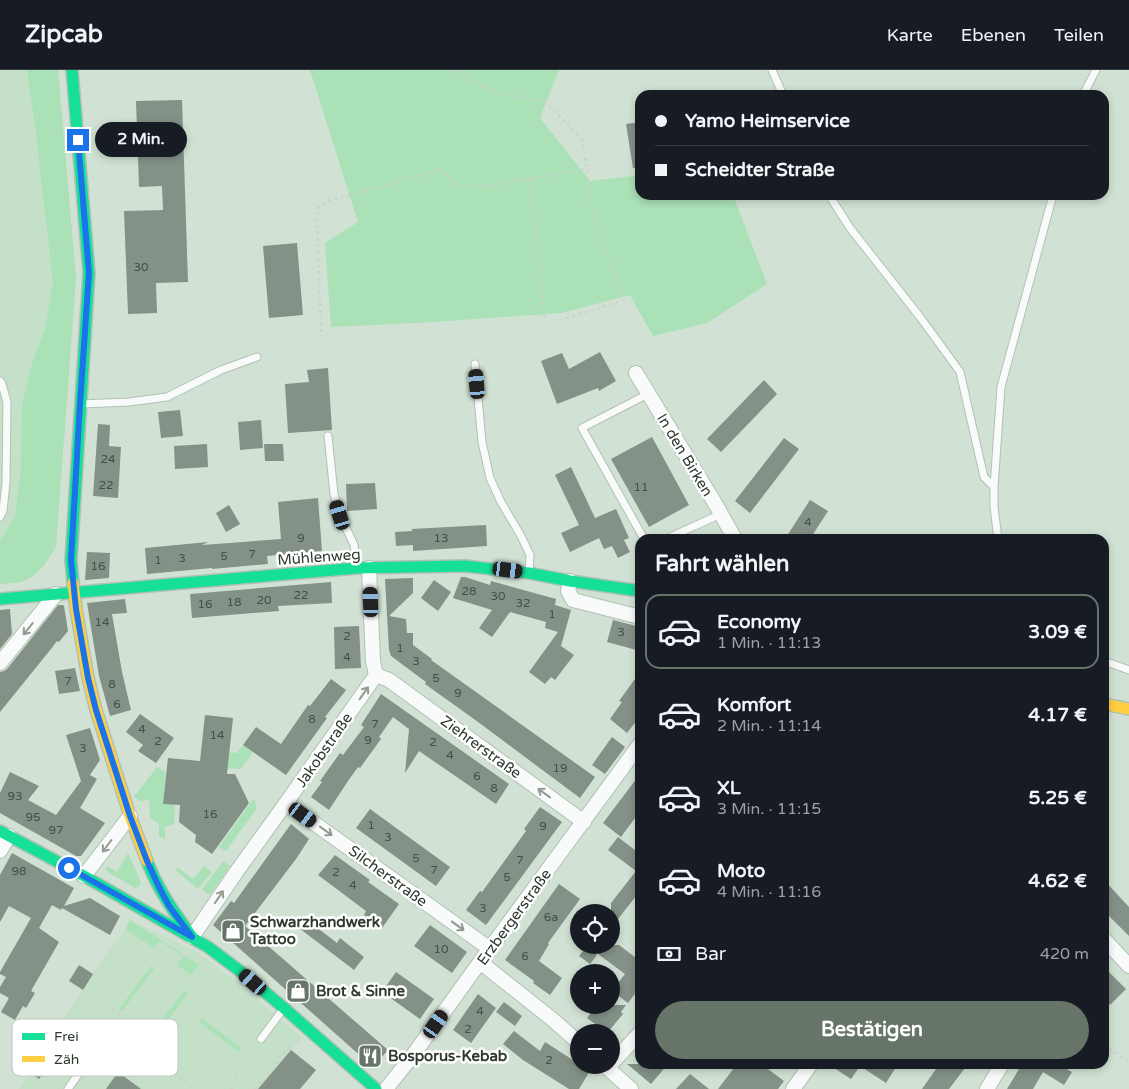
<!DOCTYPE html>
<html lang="de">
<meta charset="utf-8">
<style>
:root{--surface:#171b24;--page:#242831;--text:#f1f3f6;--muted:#9ea1a6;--line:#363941;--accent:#677569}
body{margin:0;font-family:"Varela Round",sans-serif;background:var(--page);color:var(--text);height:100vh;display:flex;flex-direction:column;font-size:19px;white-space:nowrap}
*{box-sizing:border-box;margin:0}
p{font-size:16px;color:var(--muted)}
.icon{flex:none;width:28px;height:28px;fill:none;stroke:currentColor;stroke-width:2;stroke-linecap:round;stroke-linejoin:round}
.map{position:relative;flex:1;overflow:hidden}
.details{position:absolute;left:635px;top:464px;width:474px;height:535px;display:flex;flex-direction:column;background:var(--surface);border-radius:15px;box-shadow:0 2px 8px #0003}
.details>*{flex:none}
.guide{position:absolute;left:635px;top:20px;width:474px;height:110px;border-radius:15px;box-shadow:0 2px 8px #0003;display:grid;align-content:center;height:110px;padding:0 20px;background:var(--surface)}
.controls{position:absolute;left:570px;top:834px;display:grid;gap:10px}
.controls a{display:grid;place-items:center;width:50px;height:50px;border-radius:50%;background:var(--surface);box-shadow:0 2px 8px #0003;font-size:25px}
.end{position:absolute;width:22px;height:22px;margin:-11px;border:6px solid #1a73e8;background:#fff;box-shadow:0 0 0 2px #fff}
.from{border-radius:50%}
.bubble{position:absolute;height:35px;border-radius:18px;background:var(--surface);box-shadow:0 2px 8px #0003;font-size:16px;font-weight:800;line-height:35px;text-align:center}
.car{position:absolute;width:15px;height:30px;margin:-15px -8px;border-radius:6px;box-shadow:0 0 4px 1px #0007;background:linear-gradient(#222 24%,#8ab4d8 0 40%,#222 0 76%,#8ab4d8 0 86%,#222 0)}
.guide b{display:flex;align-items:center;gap:18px;height:48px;font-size:19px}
.guide b+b{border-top:1px solid var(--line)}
.guide i{width:12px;height:12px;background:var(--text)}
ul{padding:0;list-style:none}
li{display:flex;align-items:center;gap:15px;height:75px;margin:0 10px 8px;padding:0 10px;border:2px solid transparent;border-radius:15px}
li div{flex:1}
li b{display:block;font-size:19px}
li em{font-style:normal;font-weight:800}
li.current{border-color:var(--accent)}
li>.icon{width:45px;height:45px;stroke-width:1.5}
h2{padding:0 20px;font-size:22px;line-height:60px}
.pay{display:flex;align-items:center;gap:12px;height:55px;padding:0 20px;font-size:19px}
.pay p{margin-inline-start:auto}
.cta{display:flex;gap:10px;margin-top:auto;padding:10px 20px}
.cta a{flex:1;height:58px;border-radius:30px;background:var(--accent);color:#fff;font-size:20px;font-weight:800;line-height:58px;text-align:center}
header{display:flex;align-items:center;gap:30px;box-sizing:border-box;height:70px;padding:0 25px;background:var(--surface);border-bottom:1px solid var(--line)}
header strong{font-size:24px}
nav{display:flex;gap:28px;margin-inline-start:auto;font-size:18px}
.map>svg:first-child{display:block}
.built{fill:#c4e0c9}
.green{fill:#aae1b7}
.building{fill:#849186}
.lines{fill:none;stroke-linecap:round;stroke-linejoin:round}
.lane-casing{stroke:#b3c0b5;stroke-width:9}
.street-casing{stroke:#b3c0b5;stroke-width:16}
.fast-casing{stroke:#b3c0b5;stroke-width:14}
.slow-casing{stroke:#b3c0b5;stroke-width:14}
.path{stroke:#cdd1cd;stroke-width:2.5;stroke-dasharray:2.5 4;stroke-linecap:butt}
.lane{stroke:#f8fbf9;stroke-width:7}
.street{stroke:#f8fbf9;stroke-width:14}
.fast{stroke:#16e098;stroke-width:11}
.slow{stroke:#ffcf43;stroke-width:11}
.oneway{stroke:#939a94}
.route{stroke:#1a73e8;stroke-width:6}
.labels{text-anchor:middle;stroke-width:5;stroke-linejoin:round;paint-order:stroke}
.number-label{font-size:12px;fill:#445046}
.street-label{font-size:15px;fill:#2e3a30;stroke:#fff}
.poi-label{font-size:15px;font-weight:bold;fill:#2e3a30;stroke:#fff;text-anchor:start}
.key{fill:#fff;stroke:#c0c4c1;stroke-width:1}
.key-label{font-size:14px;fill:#2e3a30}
</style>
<header>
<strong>Zipcab</strong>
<nav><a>Karte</a><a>Ebenen</a><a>Teilen</a></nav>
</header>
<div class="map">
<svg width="1129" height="1019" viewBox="0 0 1129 1019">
<rect width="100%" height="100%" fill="#d1e2d4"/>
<!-- built -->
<path class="built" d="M0,0H58L76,208L56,476L49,489L42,498L31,507L22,512L0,514Z
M130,850L197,882L236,911L302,968L274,1000L297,1019H19L60,954L104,887L125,859Z"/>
<!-- green -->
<path class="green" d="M27,0H58L76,208L56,476C49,490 36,509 20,512C14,513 7,513 0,514V471L15,447L21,395L22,336L30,300L45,258L53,212L36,63Z
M310,0H559L540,48L590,111L640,105V125H733L767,214L707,253L653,266L630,225L561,243L434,252L331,257L325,173L358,152Z
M243,675L253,682L241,699L219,698L220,693L228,694L230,682L237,683Z
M157,697L166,703L163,734L175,735L174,754L165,757V770L159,766V754L150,747L149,730L140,731L134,727Z
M254,728L257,738L226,781L219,777Z
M128,783L140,810L141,814L138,817L135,818L108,802L106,799V796L117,802Z
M223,791L230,796L210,825L202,820Z
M204,796L212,802L198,819L176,801L177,797L193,809Z
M130,850L181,883L180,884L160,871L154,878L125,859Z
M184,885L199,895L191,905L177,895Z
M151,896L154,899L122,941L119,939Z
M184,920L188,923L156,966L152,963Z
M202,949L242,978L239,982L199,952Z"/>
<!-- building -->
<path class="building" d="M182,30L188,212L156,213L157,243L128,244L124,141L163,140L162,116L139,117L136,31Z
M640,52V97L633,98L626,54Z
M297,173L303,245L269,248L263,176Z
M600,282L616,311L599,321L598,318L557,334L541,291L562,283L569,299Z
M328,298L332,360L288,363L285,314L309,312L307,300Z
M764,310L777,324L721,382L707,369Z
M180,340L183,366L161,368L158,342Z
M261,350L263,378L240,380L238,352Z
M98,354L110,355L109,376L121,377L118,428L93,426Z
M652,367L689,435L649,457L611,389Z
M784,368L799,379L750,443L735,431Z
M207,374L208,397L175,399L174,376Z
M264,374H283L284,391H265Z
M571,397L595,448L616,439L629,468L624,470L630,482L618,488L612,476L604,479L599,468L570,482L561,463L579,455L555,405Z
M375,413L377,439L347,441L346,414Z
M318,428L322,481L267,486L268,494L212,499V498L147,504L145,478L208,472L202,475L281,469L278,432Z
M810,430L828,441L810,469H785Z
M229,435L240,454L226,462L216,443Z
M486,455L487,476L413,481V475L396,476L395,462L412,461V459Z
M87,482L110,483L109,508L85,510Z
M461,507H465L490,515L491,511L556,529L555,535L571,540L561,576L574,585L555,610L551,607L545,614L529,602L558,562L545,558L546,552L510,542L492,567L479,558L492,540L453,528Z
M413,508V523L389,546L406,549L407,563H413V575L432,589L431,590L595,707L580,728L474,649L425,614L426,612L391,586L389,580L385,509Z
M434,510L451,522L438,541L421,528Z
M331,512L332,533L278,536L279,541L192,548L190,524Z
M125,529L127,543L112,544L122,602L131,640L110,646L99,606L87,533Z
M58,535H63L64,536L68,561L59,572L57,571L51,579L0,642V602L4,601L7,599Z
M10,539L12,564L0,579V540Z
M613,550L640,557V581L607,572Z
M359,556L361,598L335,599L334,557Z
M75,598L80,621L59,624L55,601Z
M640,602V646L627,663L610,649L622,632L619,631Z
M331,609L346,620L325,647L327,648L286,705L243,675L256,657L281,674L308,635L310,636Z
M381,624L509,714L496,734L419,681L405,703L409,659L393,647L379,667L381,669L360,698L358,697L348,711L329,740L311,727L322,712L320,711L340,683L343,685L364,657L361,655Z
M140,644L174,668L156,693L138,681L143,675L126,662Z
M205,645L233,648L227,704H235L249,733L212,784L195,772L196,765L179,752L180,735L163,734L168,688L200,691Z
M90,658L100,690L90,705L97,709L80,738L105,753L81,786H76L0,743V723L10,702L39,716L28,730L56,745L81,711L66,665Z
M612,667L625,677L605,704L592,695Z
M640,704V752L635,748L621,767L603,753Z
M540,737L562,752L486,855L466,840L480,821L482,822L526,761L524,759Z
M370,739L450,797L436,816L356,758Z
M291,754L309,769L296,789L245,856L388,980L373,997L213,855L231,831L234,833Z
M618,767L640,784V821L611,858V833L636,801L608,780Z
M12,783L74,818L64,836L90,828L120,846L110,865L62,838L61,840L52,835L39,858L59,872L31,921L35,923L26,938L23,936L15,950L1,942L9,928L0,923V917L6,907L0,904V902L31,848L9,836L0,852V805Z
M335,785L370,810L368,812L399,834L382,858L364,845L366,841L318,805Z
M1104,810L1129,837V866L1104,841Z
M559,814L580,829L548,873L549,874L539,891L562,908L550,925L533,913L534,911L505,890Z
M302,846L337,873L340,868L364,887L354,900L295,855Z
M430,855L467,882L452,903L414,876Z
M605,875H619L640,891V917L628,933L612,921L625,904L598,884Z
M586,877L597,885L590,894L579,886Z
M79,895L93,904L83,920L69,911Z
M1104,897L1126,919L1110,935L1104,929Z
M396,902L434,929L420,949L382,922Z
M478,924L496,938L471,973L453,960Z
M504,932L522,946L515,956L496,942Z
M597,935H626L621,942L623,944L608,962H606L587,948Z
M514,961L540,981L545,972L590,1001L579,1019H569L523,990L503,974Z
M291,980L316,1000L300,1019H258Z
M36,991L47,998L39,1009L29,1002Z
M627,994H668L651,1014Z
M737,994H772L768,999L784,1011L778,1019H718Z
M828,994H898L886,1013L860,996L851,1009Z
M941,994H968L949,1019H922L936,999H937Z
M1022,994H1058L1072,1002L1064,1015L1043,1002L1033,1019H1007Z
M118,1002L141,1019H106Z
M690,1004L709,1019H676Z"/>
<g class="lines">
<!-- lane casing -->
<g class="lane-casing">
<path id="lane" d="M772,0L783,25
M1083,25L1096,0
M829,125L850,158L920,247L960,302L984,407L994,417V437L998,469
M475,294L482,372L490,408L501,432L521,466L530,485L529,502
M0,311L2,314L7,332L6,413L3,441L0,447
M80,334L129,332L167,327L221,300L257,287
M328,366L334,424L340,445L354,475L357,496
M994,417L1001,317L1053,125
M644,469L582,358L648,324
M666,469L721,444
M1104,591L1129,600
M261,969L284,938
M68,1019L105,966"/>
</g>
<!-- street casing -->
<g class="street-casing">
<path id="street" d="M636,303L716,435L735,469
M570,511L568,521L573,530L640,547
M0,593L56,524
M376,605L389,610L584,752
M286,733L490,879
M0,781L9,766
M84,806L130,746
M192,867L237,801L286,733L376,605L373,591L369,498
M1104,869L1129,896
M480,892L552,949L579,973
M611,994L640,963
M604,995L631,1019
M386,1019L413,985L480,892L640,674
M793,1019L811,994
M987,1019L1002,994"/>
</g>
<!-- fast casing -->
<g class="fast-casing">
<path id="fast" d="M72,0L89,203L71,490L73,513
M0,529L357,498L465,496L529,503L570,511L640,521
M0,761L84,806L208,877L240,901L284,938L376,1019
M147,791C158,820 174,842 192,867"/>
</g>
<!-- slow casing -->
<g class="slow-casing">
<path id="slow" d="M73,513L76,539L88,608L96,640L130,746L147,791
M1104,634L1129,639"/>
</g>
<!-- path -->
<path class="path" d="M453,0L470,11L484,17L505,24L544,32L560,46L582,70L587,99L590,127L599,166L625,230L561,250
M529,109L545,251
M321,262L317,146L319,137L328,131L442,99L448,108L459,116L472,117L489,116L587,99
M170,902L183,884
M102,931L168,979
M1104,975L1129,992
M159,992L195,1019
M231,1019L235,1012L236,1002
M255,1019L292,973"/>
<!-- lane -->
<use href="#lane" class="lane"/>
<!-- street -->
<use href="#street" class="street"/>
<!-- fast -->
<use href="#fast" class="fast"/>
<!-- slow -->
<use href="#slow" class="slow"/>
</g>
<!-- one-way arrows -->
<defs><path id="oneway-shaft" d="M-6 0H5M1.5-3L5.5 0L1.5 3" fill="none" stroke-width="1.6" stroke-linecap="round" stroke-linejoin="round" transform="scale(1.25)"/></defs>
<g class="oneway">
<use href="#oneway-shaft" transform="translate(28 559) rotate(129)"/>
<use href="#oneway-shaft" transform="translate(364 623) rotate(-55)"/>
<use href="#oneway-shaft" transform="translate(544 723) rotate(-144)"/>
<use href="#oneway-shaft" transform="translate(326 761) rotate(36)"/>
<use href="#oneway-shaft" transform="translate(107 776) rotate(127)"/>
<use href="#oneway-shaft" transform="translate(219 827) rotate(-56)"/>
<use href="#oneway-shaft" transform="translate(458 856) rotate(36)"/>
</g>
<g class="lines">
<!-- route -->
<path class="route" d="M69,798L192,867L169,836L158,815L147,791L130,746L96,640L88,608L76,539L71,490L80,334L89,203L78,70"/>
</g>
<!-- icons -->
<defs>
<g id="shop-square" transform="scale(1.25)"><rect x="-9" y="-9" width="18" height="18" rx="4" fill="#677569" stroke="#fff"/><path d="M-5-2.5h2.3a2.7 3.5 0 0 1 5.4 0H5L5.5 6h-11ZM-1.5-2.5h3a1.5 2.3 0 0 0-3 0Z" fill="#fff"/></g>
<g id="restaurant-square" transform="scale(1.25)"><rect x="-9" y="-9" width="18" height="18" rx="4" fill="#677569" stroke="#fff"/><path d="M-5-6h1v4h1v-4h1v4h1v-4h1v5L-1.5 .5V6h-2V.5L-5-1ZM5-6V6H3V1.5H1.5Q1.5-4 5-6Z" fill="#fff"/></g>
</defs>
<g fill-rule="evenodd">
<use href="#shop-square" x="233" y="861"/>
<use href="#shop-square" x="298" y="921"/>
<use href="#restaurant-square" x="370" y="986"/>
</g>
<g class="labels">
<!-- number labels -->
<g class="number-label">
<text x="141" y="201">30</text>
<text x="108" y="393">24</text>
<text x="106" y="419">22</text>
<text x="641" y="421">11</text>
<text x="808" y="456">4</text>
<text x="301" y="472">9</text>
<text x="441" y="472">13</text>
<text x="252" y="488">7</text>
<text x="224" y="490">5</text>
<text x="182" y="492">3</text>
<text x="158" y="494">1</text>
<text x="98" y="500">16</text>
<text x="469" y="525">28</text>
<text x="301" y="529">22</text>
<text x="498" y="530">30</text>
<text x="264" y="534">20</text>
<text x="234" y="536">18</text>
<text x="523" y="537">32</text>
<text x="205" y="538">16</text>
<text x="552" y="548">1</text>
<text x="102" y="556">14</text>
<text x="621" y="566">3</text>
<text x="347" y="570">2</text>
<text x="400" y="582">1</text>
<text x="347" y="591">4</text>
<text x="416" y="595">3</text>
<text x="436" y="612">5</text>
<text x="68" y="615">7</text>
<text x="112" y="618">8</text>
<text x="458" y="627">9</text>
<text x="117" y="638">6</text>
<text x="312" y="653">8</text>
<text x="375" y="658">7</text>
<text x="142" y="663">4</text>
<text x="217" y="669">14</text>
<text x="368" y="674">9</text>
<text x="158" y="675">2</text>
<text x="433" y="676">2</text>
<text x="83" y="682">3</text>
<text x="450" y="689">4</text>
<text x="560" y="702">19</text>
<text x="477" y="710">6</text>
<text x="494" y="722">8</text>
<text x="15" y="730">93</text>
<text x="210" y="748">16</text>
<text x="33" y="751">95</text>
<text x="371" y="759">1</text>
<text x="543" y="760">9</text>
<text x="56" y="764">97</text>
<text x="388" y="771">3</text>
<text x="416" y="792">5</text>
<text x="520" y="794">7</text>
<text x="434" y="804">7</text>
<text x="19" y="805">98</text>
<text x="336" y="806">2</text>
<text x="507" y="811">5</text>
<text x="353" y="819">4</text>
<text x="483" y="842">3</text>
<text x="551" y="851">6a</text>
<text x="441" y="883">10</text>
<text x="525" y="890">6</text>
<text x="480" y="945">4</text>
<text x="468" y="963">2</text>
<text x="549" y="994">2</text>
</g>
<!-- street labels -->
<g class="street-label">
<text transform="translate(685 385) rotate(59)" y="5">In den Birken</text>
<text transform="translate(319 487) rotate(-4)" y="5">Mühlenweg</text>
<text transform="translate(481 677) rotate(36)" y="5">Ziehrerstraße</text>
<text transform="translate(324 680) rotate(-55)" y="5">Jakobstraße</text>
<text transform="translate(388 806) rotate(36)" y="5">Silcherstraße</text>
<text transform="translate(514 847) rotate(-54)" y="5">Erzbergerstraße</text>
</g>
<!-- poi labels -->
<g class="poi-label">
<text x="250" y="857">Schwarzhandwerk<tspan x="250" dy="17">Tattoo</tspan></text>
<text x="316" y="926">Brot &amp; Sinne</text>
<text x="388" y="991">Bosporus-Kebab</text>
</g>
</g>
<!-- legend -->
<rect x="12" y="949" width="166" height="57" rx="8" class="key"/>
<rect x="22" y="963" width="23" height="7" fill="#16e098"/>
<rect x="22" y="986" width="23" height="6" fill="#ffcf43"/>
<g class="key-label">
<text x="54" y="971">Frei</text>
<text x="54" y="994">Zäh</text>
</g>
</svg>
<div class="controls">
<a><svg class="icon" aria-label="locate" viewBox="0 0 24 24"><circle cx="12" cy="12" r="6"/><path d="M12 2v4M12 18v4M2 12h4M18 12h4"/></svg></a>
<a>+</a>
<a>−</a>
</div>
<i class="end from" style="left:69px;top:798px"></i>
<i class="end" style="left:78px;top:70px"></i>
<div class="bubble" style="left:95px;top:52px;width:92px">2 Min.</div>
<i class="car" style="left:477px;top:314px;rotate:355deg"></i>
<i class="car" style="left:340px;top:445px;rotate:343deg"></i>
<i class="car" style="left:508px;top:500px;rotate:97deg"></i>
<i class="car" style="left:371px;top:532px;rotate:358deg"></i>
<i class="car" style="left:303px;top:745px;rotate:126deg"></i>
<i class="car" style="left:253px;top:912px;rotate:311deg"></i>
<i class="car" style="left:436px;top:954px;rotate:35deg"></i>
<div class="guide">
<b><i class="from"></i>Yamo Heimservice</b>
<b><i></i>Scheidter Straße</b>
</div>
<section class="details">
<h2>Fahrt wählen</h2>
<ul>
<li class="current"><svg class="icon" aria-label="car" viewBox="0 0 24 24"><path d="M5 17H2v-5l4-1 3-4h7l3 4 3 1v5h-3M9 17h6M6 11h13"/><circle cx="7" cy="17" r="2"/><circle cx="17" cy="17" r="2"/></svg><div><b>Economy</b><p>1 Min. · 11:13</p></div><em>3.09 €</em></li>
<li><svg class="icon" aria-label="car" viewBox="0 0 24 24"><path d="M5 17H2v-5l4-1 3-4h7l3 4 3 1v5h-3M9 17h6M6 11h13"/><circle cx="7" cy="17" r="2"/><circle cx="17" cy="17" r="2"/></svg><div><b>Komfort</b><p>2 Min. · 11:14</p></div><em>4.17 €</em></li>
<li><svg class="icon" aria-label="car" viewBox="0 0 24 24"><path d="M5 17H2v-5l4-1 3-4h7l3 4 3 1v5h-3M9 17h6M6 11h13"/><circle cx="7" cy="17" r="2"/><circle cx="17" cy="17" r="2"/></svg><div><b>XL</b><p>3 Min. · 11:15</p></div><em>5.25 €</em></li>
<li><svg class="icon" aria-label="car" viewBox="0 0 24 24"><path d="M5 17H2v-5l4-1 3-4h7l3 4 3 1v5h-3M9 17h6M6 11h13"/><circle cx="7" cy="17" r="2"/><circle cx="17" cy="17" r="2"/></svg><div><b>Moto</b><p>4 Min. · 11:16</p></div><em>4.62 €</em></li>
</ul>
<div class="pay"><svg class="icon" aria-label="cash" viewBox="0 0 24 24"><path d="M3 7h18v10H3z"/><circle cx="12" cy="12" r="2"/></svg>Bar<p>420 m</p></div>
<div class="cta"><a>Bestätigen</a></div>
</section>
</div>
